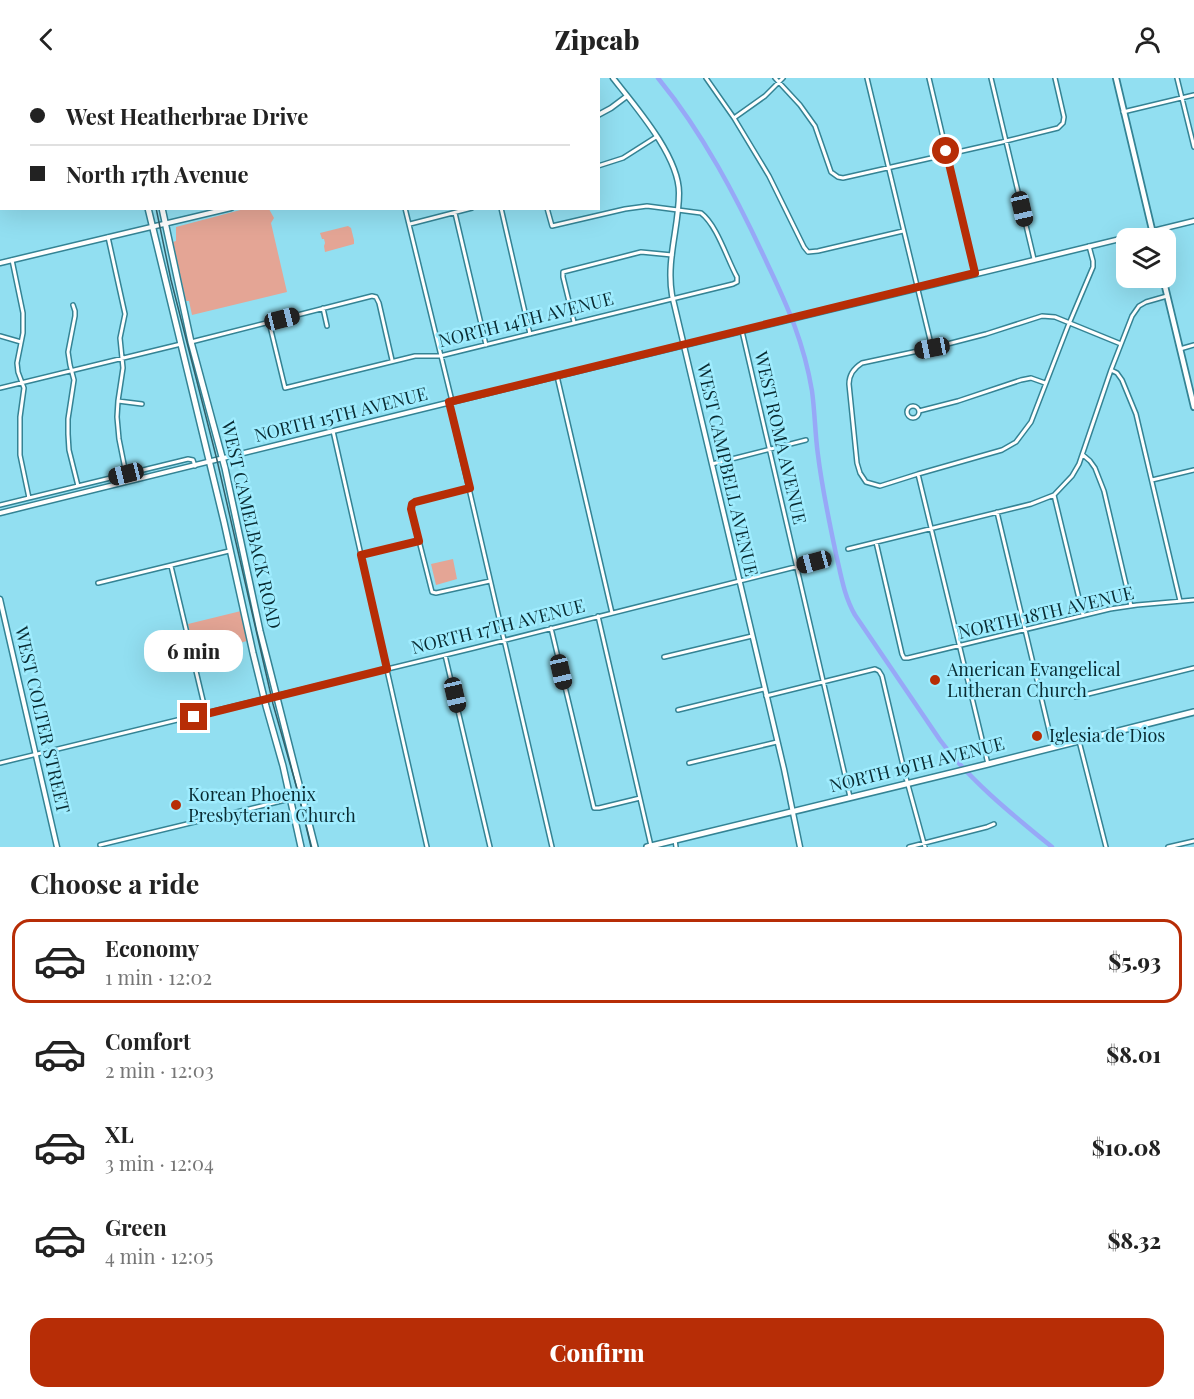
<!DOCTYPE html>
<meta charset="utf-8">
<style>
:root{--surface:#fff;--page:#f6f6f6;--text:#222;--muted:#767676;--line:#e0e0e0;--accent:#b72d06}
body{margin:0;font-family:"Playfair Display",serif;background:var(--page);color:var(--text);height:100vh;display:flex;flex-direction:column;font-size:22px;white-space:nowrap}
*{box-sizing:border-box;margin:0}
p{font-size:20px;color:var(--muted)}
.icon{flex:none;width:33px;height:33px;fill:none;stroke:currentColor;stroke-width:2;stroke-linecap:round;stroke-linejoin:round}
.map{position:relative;height:769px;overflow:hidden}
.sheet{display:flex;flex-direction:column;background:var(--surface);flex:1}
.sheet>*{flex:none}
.hud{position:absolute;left:0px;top:0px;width:600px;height:132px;box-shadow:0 6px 24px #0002;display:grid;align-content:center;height:132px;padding:0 30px;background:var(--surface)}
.controls{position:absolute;left:1116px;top:150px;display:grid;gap:12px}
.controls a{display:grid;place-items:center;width:60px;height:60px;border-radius:12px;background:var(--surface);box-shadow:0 6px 24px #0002;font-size:30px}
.end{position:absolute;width:27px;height:27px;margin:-14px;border:8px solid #b72d06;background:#fff;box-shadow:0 0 0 3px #fff}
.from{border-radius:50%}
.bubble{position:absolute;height:42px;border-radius:18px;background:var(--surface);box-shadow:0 6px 24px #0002;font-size:20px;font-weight:800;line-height:42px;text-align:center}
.car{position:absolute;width:18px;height:36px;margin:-18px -9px;border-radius:8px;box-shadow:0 0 4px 2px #0007;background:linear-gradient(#222 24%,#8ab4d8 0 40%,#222 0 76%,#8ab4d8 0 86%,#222 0)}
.hud b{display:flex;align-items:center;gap:21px;height:57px;font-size:22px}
.hud b+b{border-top:2px solid var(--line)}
.hud i{width:15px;height:15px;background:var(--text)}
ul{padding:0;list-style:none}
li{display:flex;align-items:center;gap:18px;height:84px;margin:0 12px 9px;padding:0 18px;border:3px solid transparent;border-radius:18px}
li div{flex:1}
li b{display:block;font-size:22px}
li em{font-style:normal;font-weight:800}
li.current{border-color:var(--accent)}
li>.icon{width:54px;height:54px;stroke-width:1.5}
h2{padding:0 30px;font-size:27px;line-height:72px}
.primary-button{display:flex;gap:12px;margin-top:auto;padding:12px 30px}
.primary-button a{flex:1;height:69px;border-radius:18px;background:var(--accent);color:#fff;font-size:24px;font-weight:800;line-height:69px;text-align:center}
header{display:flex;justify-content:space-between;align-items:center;height:78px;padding:0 30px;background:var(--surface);font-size:27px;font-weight:800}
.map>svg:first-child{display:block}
.green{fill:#e4a595}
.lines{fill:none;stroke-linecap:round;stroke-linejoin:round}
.canal{stroke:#97a8f7;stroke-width:4.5}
.minor-casing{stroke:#348394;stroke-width:6}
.tertiary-casing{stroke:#348394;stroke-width:7}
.secondary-casing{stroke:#348394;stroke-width:8}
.primary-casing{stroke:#348394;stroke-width:8}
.minor{stroke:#fff;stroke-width:3}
.tertiary{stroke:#fff;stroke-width:4}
.secondary{stroke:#fff;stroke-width:4.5}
.primary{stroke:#fff;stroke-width:5}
.tram{stroke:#31606a;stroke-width:1.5}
.route{stroke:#b72d06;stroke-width:8}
.poi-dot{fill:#b72d06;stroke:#9fecfe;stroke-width:2}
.labels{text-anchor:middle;stroke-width:5;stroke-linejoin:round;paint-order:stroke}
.street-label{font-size:18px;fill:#092b32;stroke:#9fecfe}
.poi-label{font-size:18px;fill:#092b32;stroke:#9fecfe;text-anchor:start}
</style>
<header><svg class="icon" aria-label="back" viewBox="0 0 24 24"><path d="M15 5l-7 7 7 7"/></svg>Zipcab<svg class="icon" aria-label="person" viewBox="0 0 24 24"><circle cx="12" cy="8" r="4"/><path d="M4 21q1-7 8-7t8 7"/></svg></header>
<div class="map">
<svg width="1194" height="769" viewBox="0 0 1194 769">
<rect width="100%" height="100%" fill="#92dff1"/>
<!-- green -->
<path class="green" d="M248,130L269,131L274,140L271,145L287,214L192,237L189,223H186L173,164L176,163V149Z
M348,148L351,150L354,162V166L325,174L324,168L325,165L324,161H322L320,155Z
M453,481L457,501L436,507L431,486Z
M241,533L247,563L195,576L188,546Z"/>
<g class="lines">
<!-- canal -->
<path class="canal" d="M658,0C703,55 737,120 767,185C788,229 804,265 812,313C815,335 815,356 818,377C822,410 829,443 836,476C841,497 844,518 855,537L940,662C969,702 1014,738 1052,769"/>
<!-- minor casing -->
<g class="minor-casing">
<path id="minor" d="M189,0V2
M250,0L251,2
M374,0L375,2
M436,0V2
M496,0V2
M706,0L734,40L769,98L804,169L808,174L818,173L903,153
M775,0L800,27L815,48L831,94L838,99L843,100L1002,64L1058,50L1063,45L1064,39L1055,0
M867,0L932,270
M929,0L975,195
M991,0L1034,181
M1177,0L1194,69
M544,2L549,0
M1123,34L1194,17
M734,40L765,18L783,0
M598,88L623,80L656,59
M405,130L452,323
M501,130L530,256
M547,130L552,148L625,131L647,128L701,135C717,147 727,181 737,199V204
M455,135L486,267
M410,146L472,130
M108,159L125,236L120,260L123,290L118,323L117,339L119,361L126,396
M1089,168L1093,183V189L1071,241L1068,248L1031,344L1016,364L1002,372L918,396L880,408L866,404L860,395L857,385L849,306C849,297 854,290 862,285L932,270L986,256L1042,238L1055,239L1121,266
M12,182L23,235V255L17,285L18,294L24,310L20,339V377L29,420
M73,227L75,233V238L68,274L70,287L74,302L68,341V356L69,372L78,408
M323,230L327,248
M269,244L285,310L415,278H440L733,206L737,204
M574,244L563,199V194L641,174L672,177
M742,253L850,719
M0,258L21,264
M191,264L372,218L376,219L379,225L392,282
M1180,271L1194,267
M1111,292L1117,295L1122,302L1136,336L1180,523
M557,298L612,535
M0,310L181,266
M118,323L142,326
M449,324L552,769
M907 334a6 6 0 1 1 12 0a6 6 0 1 1-12 0Z
M919,333L958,323L1021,302L1031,300L1045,305
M333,353L427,769
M1083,377L1090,383L1095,390L1104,413L1131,528
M712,386L806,362
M918,396L988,686
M1152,402L1194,392
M470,410L415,424L412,426L411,431L432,514L436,515L490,503
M1054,417L1083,537
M0,427L188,381L193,382L195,388
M997,434L1053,669
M876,464L902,576L904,580H908L1110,531L1137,527L1194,522
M848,471L1031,426L1054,417L1072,398L1079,386L1111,292L1132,238L1139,228L1146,224L1167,218
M361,477L419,463
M171,488L206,635
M98,505L229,473
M598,538L651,768
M551,550L594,730H599L640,720
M445,577L490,769
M664,579L752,558
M766,618L875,591L879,593L882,598L905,696L925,769
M1076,619L1194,590
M678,632L764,611
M1079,663L1106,769
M0,685L474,570L827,481
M689,685L777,664
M675,762L676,769
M100,767L290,721
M909,769L987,749L994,746
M1168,769L1194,763"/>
</g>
<!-- tertiary casing -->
<g class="tertiary-casing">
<path id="tertiary" d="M613,0C635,28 679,78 679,115C679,149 666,182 672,217L784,691L800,769
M598,37L611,30L627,18
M0,185L231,130
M0,435L508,310L1194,143
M0,521L57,769"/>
</g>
<!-- secondary casing -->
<g class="secondary-casing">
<path id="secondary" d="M1116,0L1154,160
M1163,200L1194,329"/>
</g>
<!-- primary casing -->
<g class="primary-casing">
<path id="primary" d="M124,0V2
M138,0L139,2
M148,130L224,444L253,575L266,628L283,688L301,769
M162,130L191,264L225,390L260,553L315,769
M647,769L988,686L1194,634"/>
</g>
<!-- minor -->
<use href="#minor" class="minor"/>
<!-- tertiary -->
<use href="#tertiary" class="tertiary"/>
<!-- secondary -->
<use href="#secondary" class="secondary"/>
<!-- primary -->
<use href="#primary" class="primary"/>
<!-- tram -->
<path class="tram" d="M128,0V2
M156,130L171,202L217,382L273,626L298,714L311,769"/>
</g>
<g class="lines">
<!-- route -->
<path class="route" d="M194,639L387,591L361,477L419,463L411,431L412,426L415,424L470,410L449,324L975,195L946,73"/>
</g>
<!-- markers -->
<g class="poi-dot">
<circle cx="935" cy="602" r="6"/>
<circle cx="1037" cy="658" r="6"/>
<circle cx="176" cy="727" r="6"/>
</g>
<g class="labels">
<!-- street labels -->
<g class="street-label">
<text transform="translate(526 242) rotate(-14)" y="6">NORTH 14TH AVENUE</text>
<text transform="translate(341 337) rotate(-14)" y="6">NORTH 15TH AVENUE</text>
<text transform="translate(780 360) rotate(77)" y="6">WEST ROMA AVENUE</text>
<text transform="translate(727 392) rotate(77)" y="6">WEST CAMPBELL AVENUE</text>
<text transform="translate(251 447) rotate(77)" y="6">WEST CAMELBACK ROAD</text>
<text transform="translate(1046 535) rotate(-13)" y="6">NORTH 18TH AVENUE</text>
<text transform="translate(498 549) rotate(-14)" y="6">NORTH 17TH AVENUE</text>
<text transform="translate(42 642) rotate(77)" y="6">WEST COLTER STREET</text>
<text transform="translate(917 687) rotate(-14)" y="6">NORTH 19TH AVENUE</text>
</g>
<!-- poi labels -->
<g class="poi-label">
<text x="947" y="598">American Evangelical<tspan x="947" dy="21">Lutheran Church</tspan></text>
<text x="1049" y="664">Iglesia de Dios</text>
<text x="188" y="723">Korean Phoenix<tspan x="188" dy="21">Presbyterian Church</tspan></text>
</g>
</g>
</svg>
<div class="controls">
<a><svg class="icon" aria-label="layers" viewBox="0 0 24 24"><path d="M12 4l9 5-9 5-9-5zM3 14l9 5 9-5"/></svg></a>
</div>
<i class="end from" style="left:946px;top:73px"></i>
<i class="end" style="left:194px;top:639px"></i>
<div class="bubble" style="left:144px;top:552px;width:99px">6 min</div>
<i class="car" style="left:1022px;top:131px;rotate:167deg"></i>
<i class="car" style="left:282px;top:241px;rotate:76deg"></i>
<i class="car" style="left:932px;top:270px;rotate:259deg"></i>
<i class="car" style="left:126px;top:396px;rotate:256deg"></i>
<i class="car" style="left:814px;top:484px;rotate:255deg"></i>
<i class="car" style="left:561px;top:594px;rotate:167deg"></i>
<i class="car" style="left:455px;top:617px;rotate:167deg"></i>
<div class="hud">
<b><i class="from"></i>West Heatherbrae Drive</b>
<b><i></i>North 17th Avenue</b>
</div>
</div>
<section class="sheet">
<h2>Choose a ride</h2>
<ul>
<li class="current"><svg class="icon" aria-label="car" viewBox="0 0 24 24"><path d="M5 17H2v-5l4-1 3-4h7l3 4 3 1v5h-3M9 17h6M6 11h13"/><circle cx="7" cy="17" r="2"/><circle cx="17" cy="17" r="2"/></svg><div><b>Economy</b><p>1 min · 12:02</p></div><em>$5.93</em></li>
<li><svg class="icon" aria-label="car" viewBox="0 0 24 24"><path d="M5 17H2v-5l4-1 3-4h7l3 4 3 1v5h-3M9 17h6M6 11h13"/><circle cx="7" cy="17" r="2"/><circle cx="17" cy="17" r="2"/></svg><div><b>Comfort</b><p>2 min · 12:03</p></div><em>$8.01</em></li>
<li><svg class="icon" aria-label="car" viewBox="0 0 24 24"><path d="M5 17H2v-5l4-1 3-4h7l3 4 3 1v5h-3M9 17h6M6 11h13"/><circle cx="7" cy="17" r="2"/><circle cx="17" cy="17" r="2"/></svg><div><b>XL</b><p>3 min · 12:04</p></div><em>$10.08</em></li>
<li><svg class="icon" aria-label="car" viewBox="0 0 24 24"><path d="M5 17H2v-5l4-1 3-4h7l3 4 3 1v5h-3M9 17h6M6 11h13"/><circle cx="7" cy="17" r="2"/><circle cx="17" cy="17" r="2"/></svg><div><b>Green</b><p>4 min · 12:05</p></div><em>$8.32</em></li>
</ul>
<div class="primary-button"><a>Confirm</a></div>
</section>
